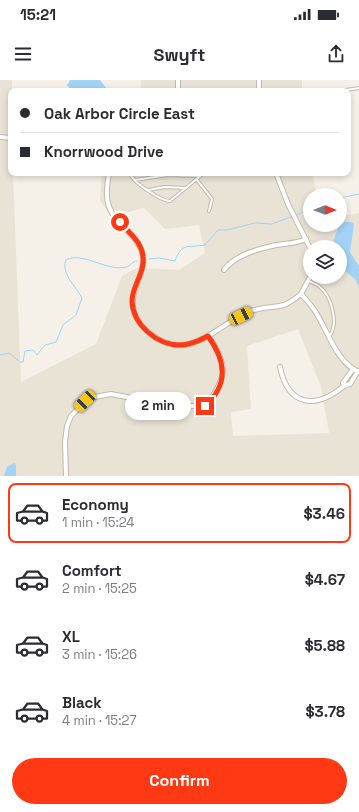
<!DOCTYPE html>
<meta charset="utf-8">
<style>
:root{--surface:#fff;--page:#f2f2f3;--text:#2b2b33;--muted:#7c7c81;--line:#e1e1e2;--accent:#ff3914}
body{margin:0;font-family:"Space Grotesk",sans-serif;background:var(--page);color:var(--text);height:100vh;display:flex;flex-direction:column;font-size:15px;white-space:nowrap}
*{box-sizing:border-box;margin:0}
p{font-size:13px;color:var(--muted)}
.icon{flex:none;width:22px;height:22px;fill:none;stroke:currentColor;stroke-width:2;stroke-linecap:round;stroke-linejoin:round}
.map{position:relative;height:396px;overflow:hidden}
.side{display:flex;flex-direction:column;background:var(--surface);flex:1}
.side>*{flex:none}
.hud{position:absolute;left:8px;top:8px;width:343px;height:88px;border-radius:8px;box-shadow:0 2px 6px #0003;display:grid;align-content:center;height:88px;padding:0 12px;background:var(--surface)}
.needle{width:26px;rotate:90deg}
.buttons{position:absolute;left:303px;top:108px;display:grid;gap:8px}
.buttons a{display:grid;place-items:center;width:44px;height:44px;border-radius:50%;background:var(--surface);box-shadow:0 2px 6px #0003;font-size:20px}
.end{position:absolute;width:18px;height:18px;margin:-9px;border:5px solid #ff3914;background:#fff;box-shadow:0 0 0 2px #fff}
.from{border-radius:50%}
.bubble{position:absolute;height:28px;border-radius:14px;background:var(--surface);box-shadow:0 2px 6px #0003;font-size:13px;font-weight:600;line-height:28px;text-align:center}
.car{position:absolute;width:12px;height:24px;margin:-12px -6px;border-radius:5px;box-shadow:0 0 3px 1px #0007;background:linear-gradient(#f5c518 24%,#345 0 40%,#f5c518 0 76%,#345 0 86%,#f5c518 0)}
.hud b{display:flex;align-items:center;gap:14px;height:38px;font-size:15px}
.hud b+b{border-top:1px solid var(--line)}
.hud i{width:10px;height:10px;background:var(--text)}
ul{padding:7px 0 0;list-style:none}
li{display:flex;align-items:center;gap:12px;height:60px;margin:0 8px 6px;padding:0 4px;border:2px solid transparent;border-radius:8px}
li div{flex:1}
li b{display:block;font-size:15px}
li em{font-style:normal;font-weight:600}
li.active{border-color:var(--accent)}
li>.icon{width:36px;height:36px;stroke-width:1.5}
.primary-button{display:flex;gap:8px;margin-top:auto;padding:8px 12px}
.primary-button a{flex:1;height:46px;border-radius:24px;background:var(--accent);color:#fff;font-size:16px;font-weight:600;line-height:46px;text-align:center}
.status{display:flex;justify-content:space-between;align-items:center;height:28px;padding:0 20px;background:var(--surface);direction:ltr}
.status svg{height:11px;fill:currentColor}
header{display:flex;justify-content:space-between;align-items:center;height:52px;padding:0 12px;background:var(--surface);font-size:18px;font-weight:600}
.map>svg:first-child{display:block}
.residential{fill:#e9e3d6;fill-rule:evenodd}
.water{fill:#a2d2f4}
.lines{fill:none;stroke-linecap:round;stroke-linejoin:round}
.stream{stroke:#a2d2f4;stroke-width:1}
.lane-casing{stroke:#c1b9aa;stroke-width:4}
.street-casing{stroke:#c1b9aa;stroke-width:6}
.lane{stroke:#fff;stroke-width:2}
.street{stroke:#fff;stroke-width:4}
.route{stroke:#ff3914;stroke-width:5}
</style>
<div class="status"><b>15:21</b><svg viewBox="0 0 49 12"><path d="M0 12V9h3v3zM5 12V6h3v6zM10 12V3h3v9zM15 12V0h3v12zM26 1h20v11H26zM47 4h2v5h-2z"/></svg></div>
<header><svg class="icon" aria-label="menu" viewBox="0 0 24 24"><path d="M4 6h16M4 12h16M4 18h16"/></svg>Swyft<svg class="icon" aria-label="share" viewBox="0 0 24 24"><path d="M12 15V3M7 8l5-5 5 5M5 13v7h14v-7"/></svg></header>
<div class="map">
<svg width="359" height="396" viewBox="0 0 359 396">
<rect width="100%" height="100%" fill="#f5f1e8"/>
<!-- residential -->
<path class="residential" d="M0,0H12L11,93H13L21,302L96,264L122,196L137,188L179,190L205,173L199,145L165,149L144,128L124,133L116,145L100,120L102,93H313L316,115H310V145H340V136L359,133V396H0ZM310,167H340V197H310ZM298,249L321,307L329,353L233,356L231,332L251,329L247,266Z
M141,0H302V11H141Z"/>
<!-- water -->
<path class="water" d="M70,0H100L107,9L121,11H72L67,5Z
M345,142H352L354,144L350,172L359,186V207L355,199L340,187V167H331L339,146Z
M14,383L16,385V396H4L7,387Z"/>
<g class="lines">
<!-- stream -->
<path class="stream" d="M340,118L359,114
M296,135L310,129
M149,179L159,178L175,181C182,162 188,168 205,165L218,150H227L255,143L272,144L293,136
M0,275L9,273L20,282H23L25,271L33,270L37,275L45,265L56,262L63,245L76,235L82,218C77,208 60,192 66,180C82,171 107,192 126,187C131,186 132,181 137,181"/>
<!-- lane casing -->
<g class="lane-casing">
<path id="lane" d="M339,11L359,8
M130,93C132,102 161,121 170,121L204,93
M135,100L168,95L199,96
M197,100L212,119L209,131
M148,110L165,107L186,108
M309,201C313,203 317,204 320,207C332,217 339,244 329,257"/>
</g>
<!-- street casing -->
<g class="street-casing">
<path id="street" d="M259,0V11
M178,11V0
M0,57L11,58
M109,93C107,105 105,118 110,129C118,147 139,155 143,176C146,194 128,210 134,232C137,242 144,249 152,255C189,283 216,246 248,232C259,227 272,228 284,225C290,223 296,218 301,214
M276,93L288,124L310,168
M224,190C235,175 258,169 276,165C286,163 296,164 306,159
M310,197L301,214C306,219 311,225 315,231C328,251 336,282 359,292
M280,287C288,326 315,330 344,306
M353,289L343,303L344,306L350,304L358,291
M66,396L65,362L67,346L71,336L89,318L111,314L179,327L206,325C227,298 229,285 208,256"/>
</g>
<!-- lane -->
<use href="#lane" class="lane"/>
<!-- street -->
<use href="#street" class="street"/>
</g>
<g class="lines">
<!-- route -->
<path class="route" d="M120,142C129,153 142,162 143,177C145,193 132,206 132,221C133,245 157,265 180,265C190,265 199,261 208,256C226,281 229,304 205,326"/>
</g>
</svg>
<div class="buttons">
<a><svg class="needle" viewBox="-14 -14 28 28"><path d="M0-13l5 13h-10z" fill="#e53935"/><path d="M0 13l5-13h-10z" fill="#7c7c81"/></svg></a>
<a><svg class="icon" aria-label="layers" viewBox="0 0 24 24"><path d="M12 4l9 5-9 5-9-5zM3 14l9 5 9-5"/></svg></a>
</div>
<i class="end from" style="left:120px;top:142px"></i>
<i class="end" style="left:205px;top:326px"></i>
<div class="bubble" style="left:125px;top:312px;width:66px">2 min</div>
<i class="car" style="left:241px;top:236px;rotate:64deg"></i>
<i class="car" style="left:85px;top:321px;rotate:225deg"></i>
<div class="hud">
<b><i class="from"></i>Oak Arbor Circle East</b>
<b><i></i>Knorrwood Drive</b>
</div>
</div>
<section class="side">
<ul>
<li class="active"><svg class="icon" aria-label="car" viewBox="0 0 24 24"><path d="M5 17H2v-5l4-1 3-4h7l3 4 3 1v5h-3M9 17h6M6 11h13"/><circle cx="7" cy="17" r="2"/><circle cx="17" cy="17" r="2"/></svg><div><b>Economy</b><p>1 min · 15:24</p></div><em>$3.46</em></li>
<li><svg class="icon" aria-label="car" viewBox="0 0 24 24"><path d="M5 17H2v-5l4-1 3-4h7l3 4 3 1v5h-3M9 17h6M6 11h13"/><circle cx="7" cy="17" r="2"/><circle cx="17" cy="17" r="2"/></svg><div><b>Comfort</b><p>2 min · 15:25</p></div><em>$4.67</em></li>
<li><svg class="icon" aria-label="car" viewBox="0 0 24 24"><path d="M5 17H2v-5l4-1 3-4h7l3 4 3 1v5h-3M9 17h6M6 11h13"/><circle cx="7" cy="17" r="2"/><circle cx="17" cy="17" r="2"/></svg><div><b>XL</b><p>3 min · 15:26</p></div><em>$5.88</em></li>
<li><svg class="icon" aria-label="car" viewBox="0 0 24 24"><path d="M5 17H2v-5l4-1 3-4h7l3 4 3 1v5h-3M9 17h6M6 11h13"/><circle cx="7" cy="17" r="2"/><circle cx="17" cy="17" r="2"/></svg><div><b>Black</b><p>4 min · 15:27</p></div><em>$3.78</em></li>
</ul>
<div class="primary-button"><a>Confirm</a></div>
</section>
